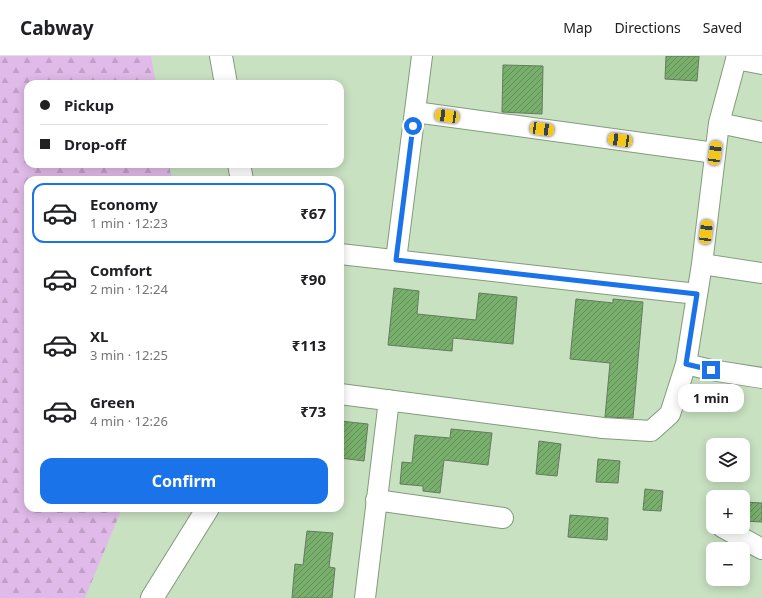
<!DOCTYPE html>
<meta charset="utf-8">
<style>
:root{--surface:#fff;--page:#f6f6f6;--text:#202124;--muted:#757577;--line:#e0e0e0;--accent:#1a73e8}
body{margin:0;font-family:"Noto Sans",sans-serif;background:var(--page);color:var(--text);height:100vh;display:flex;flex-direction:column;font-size:15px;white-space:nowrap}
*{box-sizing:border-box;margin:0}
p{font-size:13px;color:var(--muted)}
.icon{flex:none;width:22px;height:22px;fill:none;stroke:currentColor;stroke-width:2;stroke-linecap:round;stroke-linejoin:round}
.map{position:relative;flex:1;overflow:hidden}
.details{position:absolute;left:24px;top:120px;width:320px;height:336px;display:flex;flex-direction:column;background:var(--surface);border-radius:12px;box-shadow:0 2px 10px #0003}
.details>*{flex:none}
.hud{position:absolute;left:24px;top:24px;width:320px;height:88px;border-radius:12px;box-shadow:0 2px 10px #0003;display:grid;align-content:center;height:88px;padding:0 16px;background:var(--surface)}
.tools{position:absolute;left:706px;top:382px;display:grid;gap:8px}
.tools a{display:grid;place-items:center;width:44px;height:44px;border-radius:8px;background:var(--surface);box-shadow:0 2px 10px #0003;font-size:20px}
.end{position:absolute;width:18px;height:18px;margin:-9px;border:5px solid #1a73e8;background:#fff;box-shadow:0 0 0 2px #fff}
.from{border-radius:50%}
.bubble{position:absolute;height:28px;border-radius:12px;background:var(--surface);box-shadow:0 2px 10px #0003;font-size:13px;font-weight:700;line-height:28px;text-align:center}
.car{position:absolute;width:12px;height:24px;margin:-12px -6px;border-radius:5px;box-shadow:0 0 3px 1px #0007;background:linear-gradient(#f5c518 24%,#345 0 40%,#f5c518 0 76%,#345 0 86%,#f5c518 0)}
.hud b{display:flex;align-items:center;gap:14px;height:38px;font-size:15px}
.hud b+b{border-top:1px solid var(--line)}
.hud i{width:10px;height:10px;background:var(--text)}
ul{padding:7px 0 0;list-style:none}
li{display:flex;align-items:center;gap:12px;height:60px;margin:0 8px 6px;padding:0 8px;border:2px solid transparent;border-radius:12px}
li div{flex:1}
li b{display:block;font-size:15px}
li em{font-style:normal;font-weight:700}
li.selected{border-color:var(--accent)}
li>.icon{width:36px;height:36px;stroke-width:1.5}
.primary-button{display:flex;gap:8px;margin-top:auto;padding:8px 16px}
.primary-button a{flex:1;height:46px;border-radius:12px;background:var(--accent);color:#fff;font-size:16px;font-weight:700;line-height:46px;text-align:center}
header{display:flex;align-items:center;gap:24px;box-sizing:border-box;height:56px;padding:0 20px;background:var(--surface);border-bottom:1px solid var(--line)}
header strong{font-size:19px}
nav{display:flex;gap:22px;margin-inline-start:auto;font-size:14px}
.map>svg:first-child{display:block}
.forest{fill:url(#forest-firs)}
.building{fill:url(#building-hatch);stroke:#647b5f}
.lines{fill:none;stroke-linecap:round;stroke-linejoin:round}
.minor-casing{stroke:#839b7d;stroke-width:22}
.primary-casing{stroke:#839b7d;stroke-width:24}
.minor{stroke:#fff;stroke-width:20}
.primary{stroke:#fff;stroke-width:22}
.route{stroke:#1a73e8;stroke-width:5}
</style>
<header>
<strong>Cabway</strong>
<nav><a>Map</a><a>Directions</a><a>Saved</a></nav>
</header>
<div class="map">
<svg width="762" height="542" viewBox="0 0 762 542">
<defs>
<pattern id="forest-firs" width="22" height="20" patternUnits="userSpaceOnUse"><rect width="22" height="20" fill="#e0bae9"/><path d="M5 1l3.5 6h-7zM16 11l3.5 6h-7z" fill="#c0a0c7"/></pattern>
<pattern id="building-hatch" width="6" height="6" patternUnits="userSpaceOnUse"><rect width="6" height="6" fill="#78af6c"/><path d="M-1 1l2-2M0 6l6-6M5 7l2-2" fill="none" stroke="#628e58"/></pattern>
</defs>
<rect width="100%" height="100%" fill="#c8e1c1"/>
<!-- forest -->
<path class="forest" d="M0,0H151L156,28H28V108H169L172,124H28V452H122L85,542H0Z"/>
<!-- building -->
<path class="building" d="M666,0H699L697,25L665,23Z
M503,9L543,10L542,58L502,56Z
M394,232L419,235L417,258L476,264L479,237L517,241L513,288L453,282L452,295L388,289Z
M576,243L613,247V243L643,246L633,362L605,361L610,307L570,303Z
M340,365L368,368L364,405L340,402Z
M451,373L492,377L488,409L444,404L440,437L423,435V430L400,428L402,406L412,407L415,379L450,382Z
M539,385L561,388L557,420L536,418Z
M598,403L620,405L618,427L596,426Z
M645,433L663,435L661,455L643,454Z
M743,446L762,447V466L743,465Z
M570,459L608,462L607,484L568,481Z
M307,475L333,477L329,511L335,512L332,542H292L295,508L303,509Z"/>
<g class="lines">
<!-- minor casing -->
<g class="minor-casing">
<path id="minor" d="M736,3L762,8
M415,56L715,97
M719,67L762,76
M340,198L697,238
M396,204L422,0
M702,208L719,67L737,0
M686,308L702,208L762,217
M340,338L603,372L651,375L670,358L686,308L711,314L762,322
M376,444L503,462
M722,471L762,493
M365,542L389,344"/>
</g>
<!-- primary casing -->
<g class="primary-casing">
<path id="primary" d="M221,0L226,28
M239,108L242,124
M152,542L208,452"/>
</g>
<!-- minor -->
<use href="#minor" class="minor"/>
<!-- primary -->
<use href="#primary" class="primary"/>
</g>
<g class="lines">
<!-- route -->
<path class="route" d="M413,70L396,204L697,238L686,308L711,314"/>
</g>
</svg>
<div class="tools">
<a><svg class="icon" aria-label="layers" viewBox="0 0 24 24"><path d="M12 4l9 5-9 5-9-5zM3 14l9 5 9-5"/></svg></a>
<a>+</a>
<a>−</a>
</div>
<i class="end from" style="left:413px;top:70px"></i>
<i class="end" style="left:711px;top:314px"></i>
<div class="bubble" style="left:678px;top:328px;width:66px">1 min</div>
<i class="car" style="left:447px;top:60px;rotate:278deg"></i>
<i class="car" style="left:542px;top:73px;rotate:98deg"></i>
<i class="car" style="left:620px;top:84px;rotate:278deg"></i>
<i class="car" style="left:715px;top:97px;rotate:8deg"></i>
<i class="car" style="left:706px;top:176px;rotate:7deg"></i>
<div class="hud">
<b><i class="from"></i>Pickup</b>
<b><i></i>Drop-off</b>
</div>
<section class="details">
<ul>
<li class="selected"><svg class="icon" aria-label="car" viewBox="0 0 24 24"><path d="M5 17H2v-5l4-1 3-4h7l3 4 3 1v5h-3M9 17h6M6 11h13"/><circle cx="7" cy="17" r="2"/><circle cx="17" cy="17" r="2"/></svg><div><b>Economy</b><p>1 min · 12:23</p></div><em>₹67</em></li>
<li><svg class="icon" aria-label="car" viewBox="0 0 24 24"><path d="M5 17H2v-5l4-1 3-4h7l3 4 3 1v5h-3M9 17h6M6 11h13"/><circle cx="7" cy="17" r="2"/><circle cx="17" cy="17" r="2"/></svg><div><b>Comfort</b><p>2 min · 12:24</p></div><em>₹90</em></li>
<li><svg class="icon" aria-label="car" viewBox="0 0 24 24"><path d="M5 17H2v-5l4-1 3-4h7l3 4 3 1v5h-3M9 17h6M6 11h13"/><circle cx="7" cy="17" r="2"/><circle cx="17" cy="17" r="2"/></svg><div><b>XL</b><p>3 min · 12:25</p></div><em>₹113</em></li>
<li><svg class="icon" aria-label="car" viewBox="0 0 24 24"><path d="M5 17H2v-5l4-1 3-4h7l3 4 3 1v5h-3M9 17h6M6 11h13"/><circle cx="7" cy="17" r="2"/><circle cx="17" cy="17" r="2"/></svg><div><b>Green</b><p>4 min · 12:26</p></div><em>₹73</em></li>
</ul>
<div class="primary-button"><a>Confirm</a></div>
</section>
</div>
